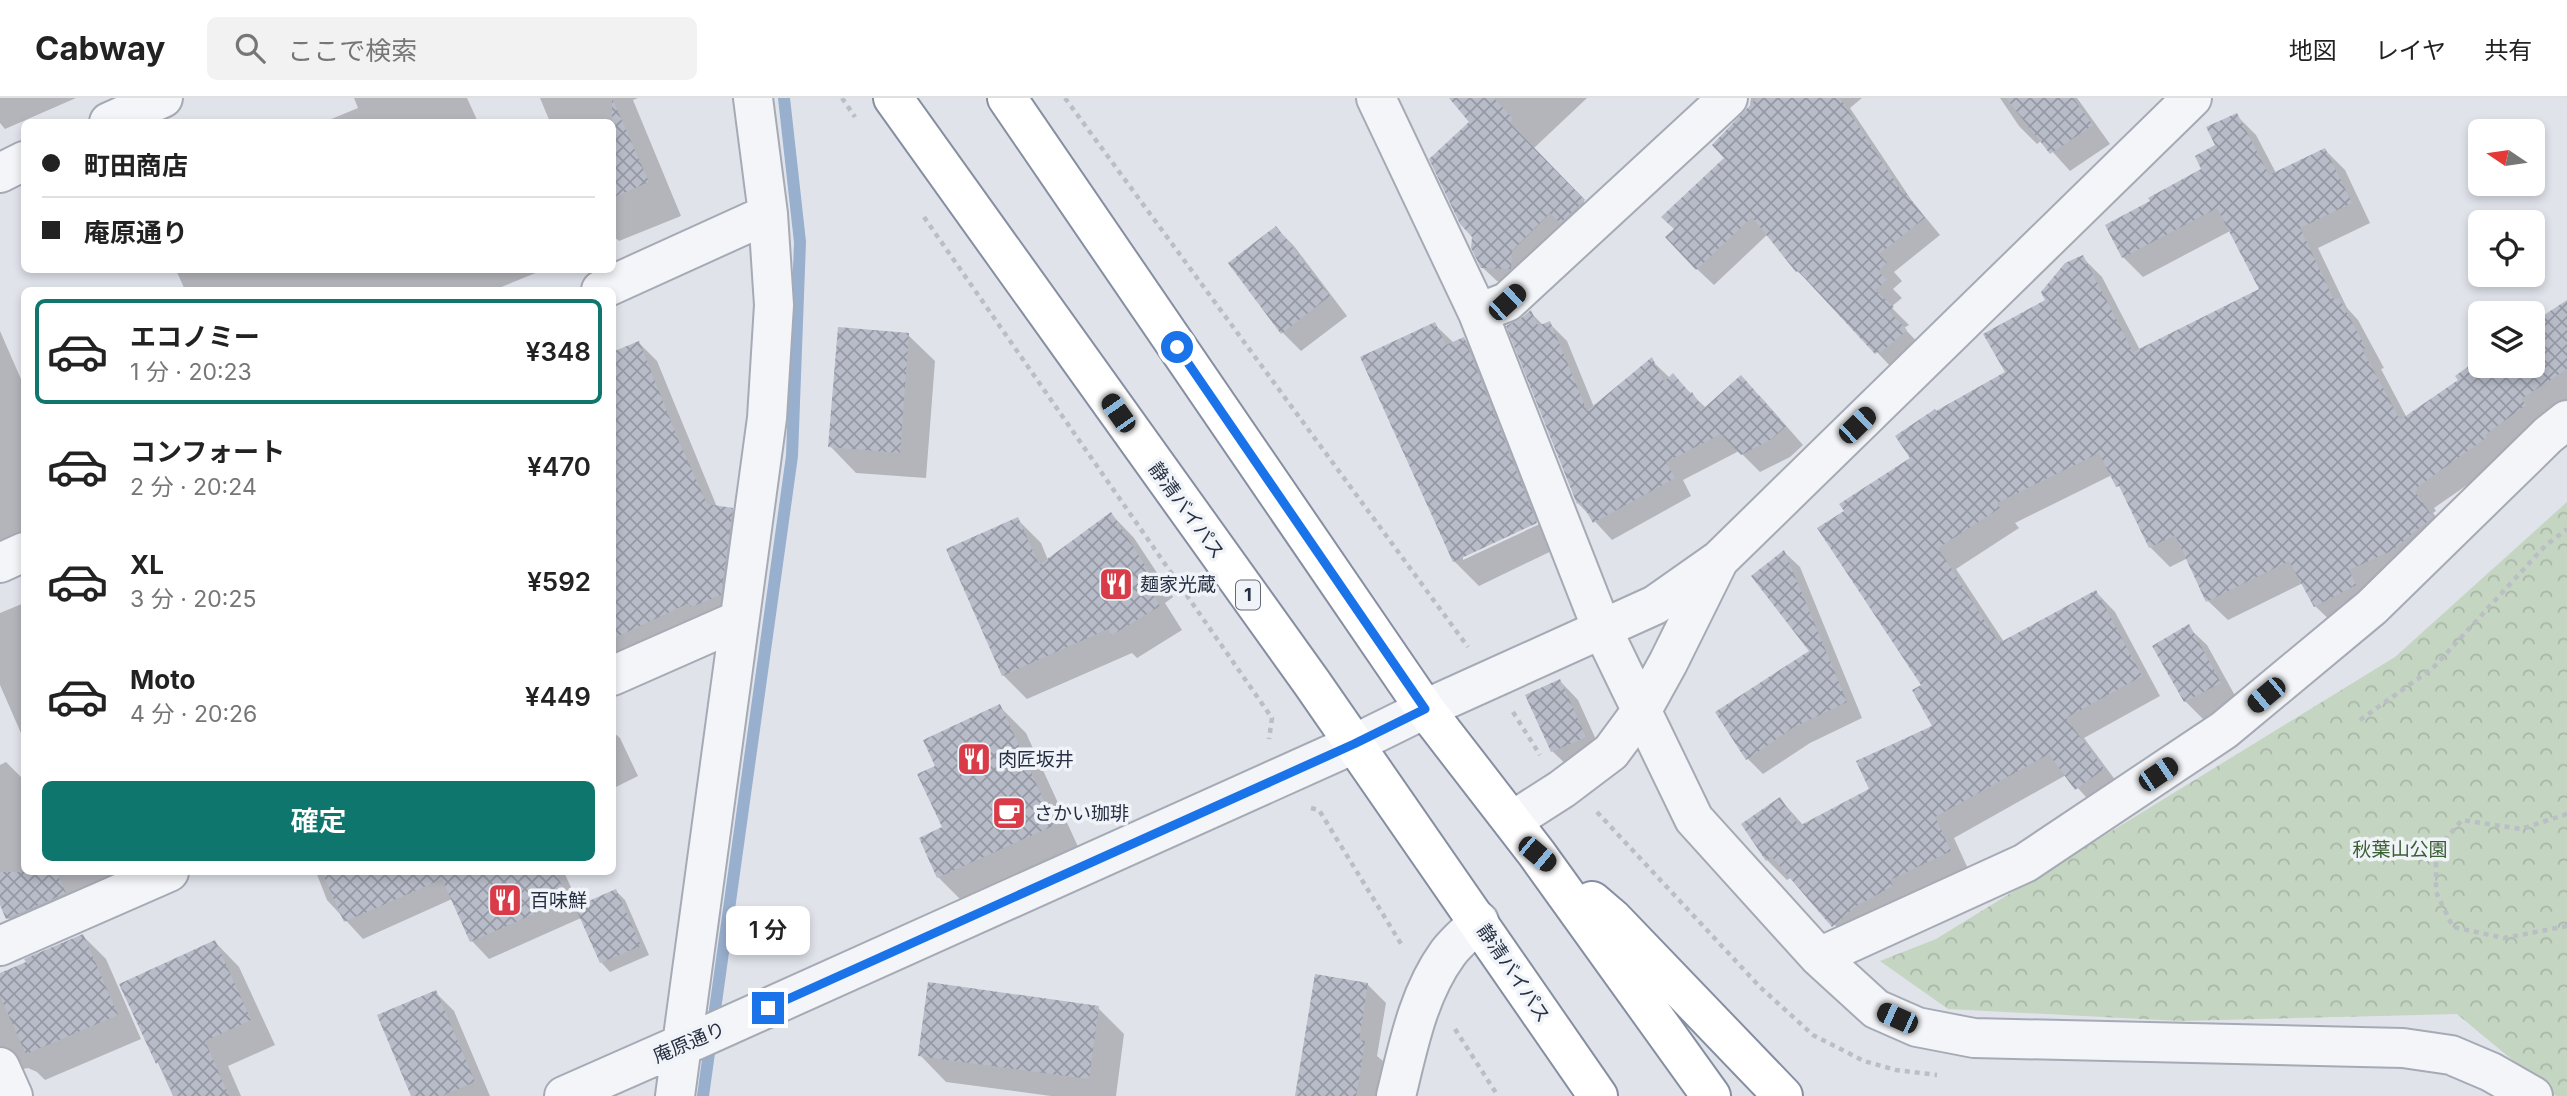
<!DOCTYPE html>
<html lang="ja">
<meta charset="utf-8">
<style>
:root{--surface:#fff;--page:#f2f2f2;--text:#222;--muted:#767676;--line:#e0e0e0;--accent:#0f766e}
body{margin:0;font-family:Inter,"Noto Sans JP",sans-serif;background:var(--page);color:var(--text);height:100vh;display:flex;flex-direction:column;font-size:26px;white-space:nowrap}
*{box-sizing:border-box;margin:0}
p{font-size:23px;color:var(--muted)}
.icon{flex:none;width:38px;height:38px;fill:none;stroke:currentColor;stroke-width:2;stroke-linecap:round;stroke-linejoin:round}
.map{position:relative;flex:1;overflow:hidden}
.panel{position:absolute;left:21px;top:189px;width:595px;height:588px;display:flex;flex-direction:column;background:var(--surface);border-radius:10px;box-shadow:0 4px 10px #0003}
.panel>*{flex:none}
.guide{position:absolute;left:21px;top:21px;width:595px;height:154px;border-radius:10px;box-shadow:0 4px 10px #0003;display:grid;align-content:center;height:154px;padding:0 21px;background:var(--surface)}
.needle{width:46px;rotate:283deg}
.fabs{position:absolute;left:2468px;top:21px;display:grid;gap:14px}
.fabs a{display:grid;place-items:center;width:77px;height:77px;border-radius:10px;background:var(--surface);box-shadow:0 4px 10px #0003;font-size:35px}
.end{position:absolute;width:32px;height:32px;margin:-16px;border:9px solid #1a73e8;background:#fff;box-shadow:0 0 0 4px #fff}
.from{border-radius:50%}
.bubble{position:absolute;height:49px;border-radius:10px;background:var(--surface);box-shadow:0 4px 10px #0003;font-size:23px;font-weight:600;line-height:49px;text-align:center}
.car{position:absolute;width:21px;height:42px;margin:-21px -10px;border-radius:9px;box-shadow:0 0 5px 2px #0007;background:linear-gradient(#222 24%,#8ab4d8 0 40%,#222 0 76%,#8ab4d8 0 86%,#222 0)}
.guide b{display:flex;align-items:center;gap:24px;height:66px;font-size:26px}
.guide b+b{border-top:2px solid var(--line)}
.guide i{width:18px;height:18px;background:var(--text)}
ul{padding:12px 0 0;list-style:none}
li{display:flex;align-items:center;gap:21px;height:105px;margin:0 14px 10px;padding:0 7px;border:4px solid transparent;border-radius:10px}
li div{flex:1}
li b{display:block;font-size:26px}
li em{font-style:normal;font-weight:600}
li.active{border-color:var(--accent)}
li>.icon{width:63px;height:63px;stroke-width:1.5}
.action{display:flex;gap:14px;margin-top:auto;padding:14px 21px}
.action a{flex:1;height:80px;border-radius:10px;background:var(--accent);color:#fff;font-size:28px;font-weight:600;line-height:80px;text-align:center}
header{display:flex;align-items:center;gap:42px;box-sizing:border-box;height:98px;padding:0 35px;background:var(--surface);border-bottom:2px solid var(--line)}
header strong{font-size:33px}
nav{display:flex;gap:38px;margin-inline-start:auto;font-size:24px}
.search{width:490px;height:63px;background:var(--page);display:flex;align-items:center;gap:18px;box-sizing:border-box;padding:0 24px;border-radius:10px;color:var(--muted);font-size:26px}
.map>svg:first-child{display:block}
.forest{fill:url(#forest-crowns)}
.shadow{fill:#0003;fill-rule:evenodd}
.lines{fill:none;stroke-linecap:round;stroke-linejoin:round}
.stream{stroke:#98afcd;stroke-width:12}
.building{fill:url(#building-cross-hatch)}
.minor-casing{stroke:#a5aab5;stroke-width:42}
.highway-casing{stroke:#868fa2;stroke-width:42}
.path{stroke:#babec5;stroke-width:4.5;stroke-dasharray:5 5;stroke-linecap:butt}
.minor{stroke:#f3f5f8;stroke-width:38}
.highway{stroke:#fff;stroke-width:38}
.route{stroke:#1a73e8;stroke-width:9}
.labels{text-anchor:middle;stroke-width:7;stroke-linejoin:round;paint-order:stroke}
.shield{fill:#f0f3f7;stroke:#636a79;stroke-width:2}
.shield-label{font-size:18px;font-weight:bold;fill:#273043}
.street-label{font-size:19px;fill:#273043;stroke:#f0f3f7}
.poi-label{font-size:19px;fill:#273043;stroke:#f0f3f7;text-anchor:start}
.park-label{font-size:19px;fill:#396033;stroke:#f0f3f7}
</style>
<header>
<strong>Cabway</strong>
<div class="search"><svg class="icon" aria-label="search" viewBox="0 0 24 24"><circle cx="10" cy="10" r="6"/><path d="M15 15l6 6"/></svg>ここで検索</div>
<nav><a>地図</a><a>レイヤ</a><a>共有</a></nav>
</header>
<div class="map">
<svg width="2567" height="998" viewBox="0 0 2567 998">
<defs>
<pattern id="forest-crowns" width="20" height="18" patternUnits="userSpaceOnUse" patternTransform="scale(1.75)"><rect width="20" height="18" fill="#c4d5c1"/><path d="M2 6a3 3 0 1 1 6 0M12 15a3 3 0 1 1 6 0" fill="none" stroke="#a8b7a7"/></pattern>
<pattern id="building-cross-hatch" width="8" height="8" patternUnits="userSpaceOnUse" patternTransform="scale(1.75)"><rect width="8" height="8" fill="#b7bcc8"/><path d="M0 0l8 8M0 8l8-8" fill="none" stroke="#9599a4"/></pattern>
</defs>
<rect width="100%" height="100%" fill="#e0e3ea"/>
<!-- forest -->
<path class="forest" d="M2567,404V998H2556L2457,916L2181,923L1948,911L1880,863L1936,841L2395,559Z"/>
<!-- shadow -->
<path class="shadow" d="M0,0H76L5,31L0,25Z
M354,0H467L478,24H324L358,10Z
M540,0H638L633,2L681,118L619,143L612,137V24H550Z
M1451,0H1587L1533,51L1598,118L1525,185L1497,183L1482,169L1471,25Z
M1751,0H1862L1850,10L1912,103L1940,137L1894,174L1902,183L1893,191L1902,200L1891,209L1909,227L1904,230L1922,249L1893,271L1815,189L1797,173L1768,136L1714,187L1697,171L1676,131L1726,60L1750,8Z
M2000,0H2077L2110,46L2070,73L2042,42L2037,46L2019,28Z
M2236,17L2256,37L2276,75L2325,52L2345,72L2370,125L2318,150L2347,210L2358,222L2384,270L2381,271L2407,320L2480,268H2532L2567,204V304L2506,360L2434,410L2436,413L2433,415L2452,439L2335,527L2315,508L2303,485L2228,522L2208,503L2188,460L2170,469L2150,449L2124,394L2112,377L2015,425L2019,430L1956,471L2004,544L2096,494L2115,514L2160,598L2084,640L2122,691L2096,710L2066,677L1954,740L1969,773L1853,847L1792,779L1787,782L1767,762L1743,726L1780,701L1803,727L1871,692L1935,629L1923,588L1846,414L1912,361L2007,275L2048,203L2082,159L2102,179L2140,252L2261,192L2230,133L2143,179L2123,159L2152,104L2204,72Z
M1276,130L1294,148L1347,218L1301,253L1283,235L1230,166Z
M176,172H543L494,192H185Z
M1530,214L1544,228L1549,225L1567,243L1594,309L1651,262L1670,280L1673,278L1706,310L1759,297L1803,347L1790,359L1760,374L1739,353L1683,382L1691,398L1612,442L1578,405Z
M1434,226L1454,245L1464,241L1488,266L1560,449L1479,488L1454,463ZM1544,420L1546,423L1463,462V458Z
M0,233L24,288V459L0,470Z
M908,237L935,263L926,380L856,375L830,348Z
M639,245L657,263L717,409L732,411L750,429L738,515L612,560V447Z
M1111,416L1134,440L1173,499L1165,505L1182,532L1137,560L1132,555L1027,601L1003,577L1017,421L1041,445L1048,462Z
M1784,454L1800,469L1862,620L1810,645L1763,676L1747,660L1811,554Z
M24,505V642L0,587V515Z
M2188,529L2207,547L2238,603L2204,622L2185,603L2154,548Z
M1560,583L1578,602L1603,657L1571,671L1552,653Z
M999,608L1026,635L1080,753L965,806L938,779L944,730L937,669Z
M612,633L620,640L638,678L612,691Z
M6,664L24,682V774H141L33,845L8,820L0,803V667Z
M316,774H564L580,809L616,793L625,802L649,857L610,874L601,864L581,820L489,861L472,843L452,801L363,841L327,802Z
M83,838L106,861L141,941L45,982L37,974L28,970L14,973L0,998V877Z
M215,844L239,869L275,947L228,968L241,998H173L122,886Z
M1367,886L1386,905L1377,958L1383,963L1378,996L1380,998H1297Z
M435,894L454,913L490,998H413Z
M1098,910L1124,936L1116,998H1051L946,984L920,957Z"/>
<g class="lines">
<!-- stream -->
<path class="stream" d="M703,998L792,358L800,144L784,0"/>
</g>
<!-- building -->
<path class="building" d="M612,0L649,84L612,100Z
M1449,0H1494L1513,21L1510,25L1585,102L1560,125L1550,115L1512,153L1511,171L1481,170L1471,150L1472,139L1460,126L1429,61L1469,24Z
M1757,0H1840L1904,97L1906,95L1925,120L1879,156L1887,165L1878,173L1887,182L1875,192L1894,209L1889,213L1907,232L1880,255L1879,253L1875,256L1798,173L1796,174L1752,119L1696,172L1665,139L1674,131L1661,119L1724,60L1712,47Z
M2006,0H2073L2093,27L2050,56Z
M2237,15L2269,77L2325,50L2352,105L2300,130L2334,202L2339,200L2366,250L2362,251L2400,322L2458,282L2455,278L2480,260V268H2532V225L2567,202V271L2521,301L2526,307L2485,337L2487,339L2416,390L2418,392L2415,394L2433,419L2391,453L2349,472L2356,487L2314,509L2289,463L2206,504L2175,437L2149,450L2119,388L2116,389L2099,355L1997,405L2000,410L1938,450L1999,545L2096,492L2142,578L2066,620L2104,671L2075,692L2049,656L1935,719L1951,753L1890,782L1893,788L1856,808L1832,829L1772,759L1766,763L1741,726L1780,699L1799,728L1869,691L1856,663L1932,628L1912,592L1921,587L1817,430L1844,413L1839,406L1910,360L1895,338L1935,311L1936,313L2005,274L1983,236L2045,202L2041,194L2065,165L2083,157L2133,254L2259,191L2217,110L2122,160L2105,127L2150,103L2148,100L2201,71L2195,58L2215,47L2206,29Z
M1276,128L1330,198L1281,236L1228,165Z
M1531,212L1538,228L1550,223L1587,313L1652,259L1664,284L1673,275L1690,295L1692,294L1703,311L1741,277L1786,328L1772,341L1741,357L1721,336L1666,364L1675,380L1593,425L1581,404L1577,406L1506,228L1521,220Z
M1435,224L1446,247L1464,239L1537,425L1453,464L1360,259Z
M838,229L909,235L900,355L828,349Z
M639,243L677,339L707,406L733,410L721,497L691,509L689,505L612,541V254Z
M1111,414L1150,475L1143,480L1160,508L1112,537L1108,531L1002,578L946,451L1018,419L1039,467Z
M1784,452L1847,604L1794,629L1746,662L1715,614L1809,553L1751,478Z
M2189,526L2221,585L2184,604L2152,548Z
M1560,581L1586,639L1551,654L1525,597Z
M1000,606L1055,727L937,780L919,740L942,729L917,676L935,668L923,642Z
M0,774H56L66,795L6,821L0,807Z
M322,774H556L568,801L470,844L442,781L344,824Z
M616,791L641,848L600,865L575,809Z
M83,836L118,917L26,956L0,898V875L26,864L24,861Z
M215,842L251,922L205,943L229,998H174L159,964L156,966L119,886Z
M1315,876L1368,885L1359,942L1365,943L1356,998H1295Z
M928,884L1099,908L1089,981L918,958Z
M436,892L475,984L441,998H411L377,917Z"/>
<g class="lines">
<!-- minor casing -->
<g class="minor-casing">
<path id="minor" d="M1376,0L1478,215L1602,531L1694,721L1819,859L2025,765L2224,632L2372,509L2548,337L2567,322
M109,24L163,0
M0,75L24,63
M601,192L768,116
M1478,215L1507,204L1728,0
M0,465L24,454
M612,578L739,522
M1512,723L1562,691L1611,654L1642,612L1668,565L1718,464
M0,848L169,774
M1819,859L1876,911L1917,929L1974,940L2403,950L2451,957L2491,974L2533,998
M0,969L13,998
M564,998L682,946L694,943L1354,646L1425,611L1655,507L1719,462L2192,0
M675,998L767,320L774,207L768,116L753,0
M1396,998C1408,949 1418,896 1448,855C1457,843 1469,834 1479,823"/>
</g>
<!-- highway casing -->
<g class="highway-casing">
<path id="highway" d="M893,0L1312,585L1598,998
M1007,0L1425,611L1537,756L1711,998
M1592,803L1613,821L1783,998"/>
</g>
<!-- path -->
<path class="path" d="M842,0L855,19
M1065,0L1468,549
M924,119L1272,620L1269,641
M1513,614L1540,657
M2360,622L2433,570L2545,448L2567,431
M1311,710L1319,712L1403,849
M1597,714L1760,889L1813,937L1864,963L1896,972L1937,977
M2567,716L2521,731L2462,722L2436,752V794L2453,829L2504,840L2567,828
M1455,931L1498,998"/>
<!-- minor -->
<use href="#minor" class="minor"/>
<!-- highway -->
<use href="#highway" class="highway"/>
</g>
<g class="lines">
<!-- route -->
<path class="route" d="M768,910L1354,646L1425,611L1177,249"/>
</g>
<!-- icons -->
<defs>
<g id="restaurant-square" transform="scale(1.75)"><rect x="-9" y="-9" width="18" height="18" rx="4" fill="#d93b49" stroke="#f0f3f7"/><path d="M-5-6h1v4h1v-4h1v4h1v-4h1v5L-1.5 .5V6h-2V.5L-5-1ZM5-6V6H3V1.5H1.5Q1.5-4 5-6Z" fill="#fff"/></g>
<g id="cafe-square" transform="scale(1.75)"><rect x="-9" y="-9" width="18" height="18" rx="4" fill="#d93b49" stroke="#f0f3f7"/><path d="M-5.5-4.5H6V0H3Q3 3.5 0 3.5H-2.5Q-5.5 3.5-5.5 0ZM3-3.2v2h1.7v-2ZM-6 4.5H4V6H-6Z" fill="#fff"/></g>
</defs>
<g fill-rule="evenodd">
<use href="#restaurant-square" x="1116" y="486"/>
<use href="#restaurant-square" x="974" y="661"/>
<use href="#cafe-square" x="1009" y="715"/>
<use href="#restaurant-square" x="505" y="802"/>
</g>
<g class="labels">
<!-- shield labels -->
<rect class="shield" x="1236" y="482.5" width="24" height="29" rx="5"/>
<g class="shield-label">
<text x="1248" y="503">1</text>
</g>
<!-- street labels -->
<g class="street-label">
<text transform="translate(1187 412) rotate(54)" y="7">静清バイパス</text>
<text transform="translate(1514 875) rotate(56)" y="7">静清バイパス</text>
<text transform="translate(689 944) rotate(-23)" y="7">庵原通り</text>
</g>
<!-- poi labels -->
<g class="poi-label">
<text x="1140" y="493">麺家光蔵</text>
<text x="998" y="668">肉匠坂井</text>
<text x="1034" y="722">さかい珈琲</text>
<text x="530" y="809">百味鮮</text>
</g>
<!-- park labels -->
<g class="park-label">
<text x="2400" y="758">秋葉山公園</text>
</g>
</g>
</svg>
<div class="fabs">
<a><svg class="needle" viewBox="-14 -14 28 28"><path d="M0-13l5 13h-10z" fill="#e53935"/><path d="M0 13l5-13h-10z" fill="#767676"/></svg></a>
<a><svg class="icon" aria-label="locate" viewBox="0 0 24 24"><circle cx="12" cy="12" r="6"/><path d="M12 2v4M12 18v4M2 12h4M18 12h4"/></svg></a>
<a><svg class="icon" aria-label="layers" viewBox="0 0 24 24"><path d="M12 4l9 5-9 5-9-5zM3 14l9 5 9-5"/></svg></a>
</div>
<i class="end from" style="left:1177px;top:249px"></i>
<i class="end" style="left:768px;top:910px"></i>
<div class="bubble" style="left:726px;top:808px;width:84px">1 分</div>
<i class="car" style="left:1507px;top:204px;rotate:47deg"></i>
<i class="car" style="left:1118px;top:315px;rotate:325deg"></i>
<i class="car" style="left:1857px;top:327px;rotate:46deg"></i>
<i class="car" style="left:2266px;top:597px;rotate:230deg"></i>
<i class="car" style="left:2158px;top:676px;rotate:56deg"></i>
<i class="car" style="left:1537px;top:756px;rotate:130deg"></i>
<i class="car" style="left:1897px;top:920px;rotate:294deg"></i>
<div class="guide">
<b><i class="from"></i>町田商店</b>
<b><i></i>庵原通り</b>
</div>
<section class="panel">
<ul>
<li class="active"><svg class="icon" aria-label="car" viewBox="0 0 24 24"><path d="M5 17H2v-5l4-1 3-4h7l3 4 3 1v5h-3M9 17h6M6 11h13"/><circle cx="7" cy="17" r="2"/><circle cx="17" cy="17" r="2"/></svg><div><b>エコノミー</b><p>1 分 · 20:23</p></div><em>¥348</em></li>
<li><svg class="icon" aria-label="car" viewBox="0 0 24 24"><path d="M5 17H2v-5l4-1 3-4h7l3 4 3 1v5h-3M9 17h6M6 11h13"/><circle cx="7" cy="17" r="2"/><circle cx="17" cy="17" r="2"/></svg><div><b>コンフォート</b><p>2 分 · 20:24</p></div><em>¥470</em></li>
<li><svg class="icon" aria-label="car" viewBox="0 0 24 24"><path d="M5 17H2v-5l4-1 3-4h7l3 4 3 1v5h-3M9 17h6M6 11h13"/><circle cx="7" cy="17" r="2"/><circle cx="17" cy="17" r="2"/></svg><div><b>XL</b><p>3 分 · 20:25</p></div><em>¥592</em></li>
<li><svg class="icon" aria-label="car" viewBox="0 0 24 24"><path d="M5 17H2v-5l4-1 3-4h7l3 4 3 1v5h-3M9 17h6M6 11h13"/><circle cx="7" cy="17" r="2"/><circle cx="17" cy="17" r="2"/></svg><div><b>Moto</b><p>4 分 · 20:26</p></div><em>¥449</em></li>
</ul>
<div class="action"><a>確定</a></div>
</section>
</div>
